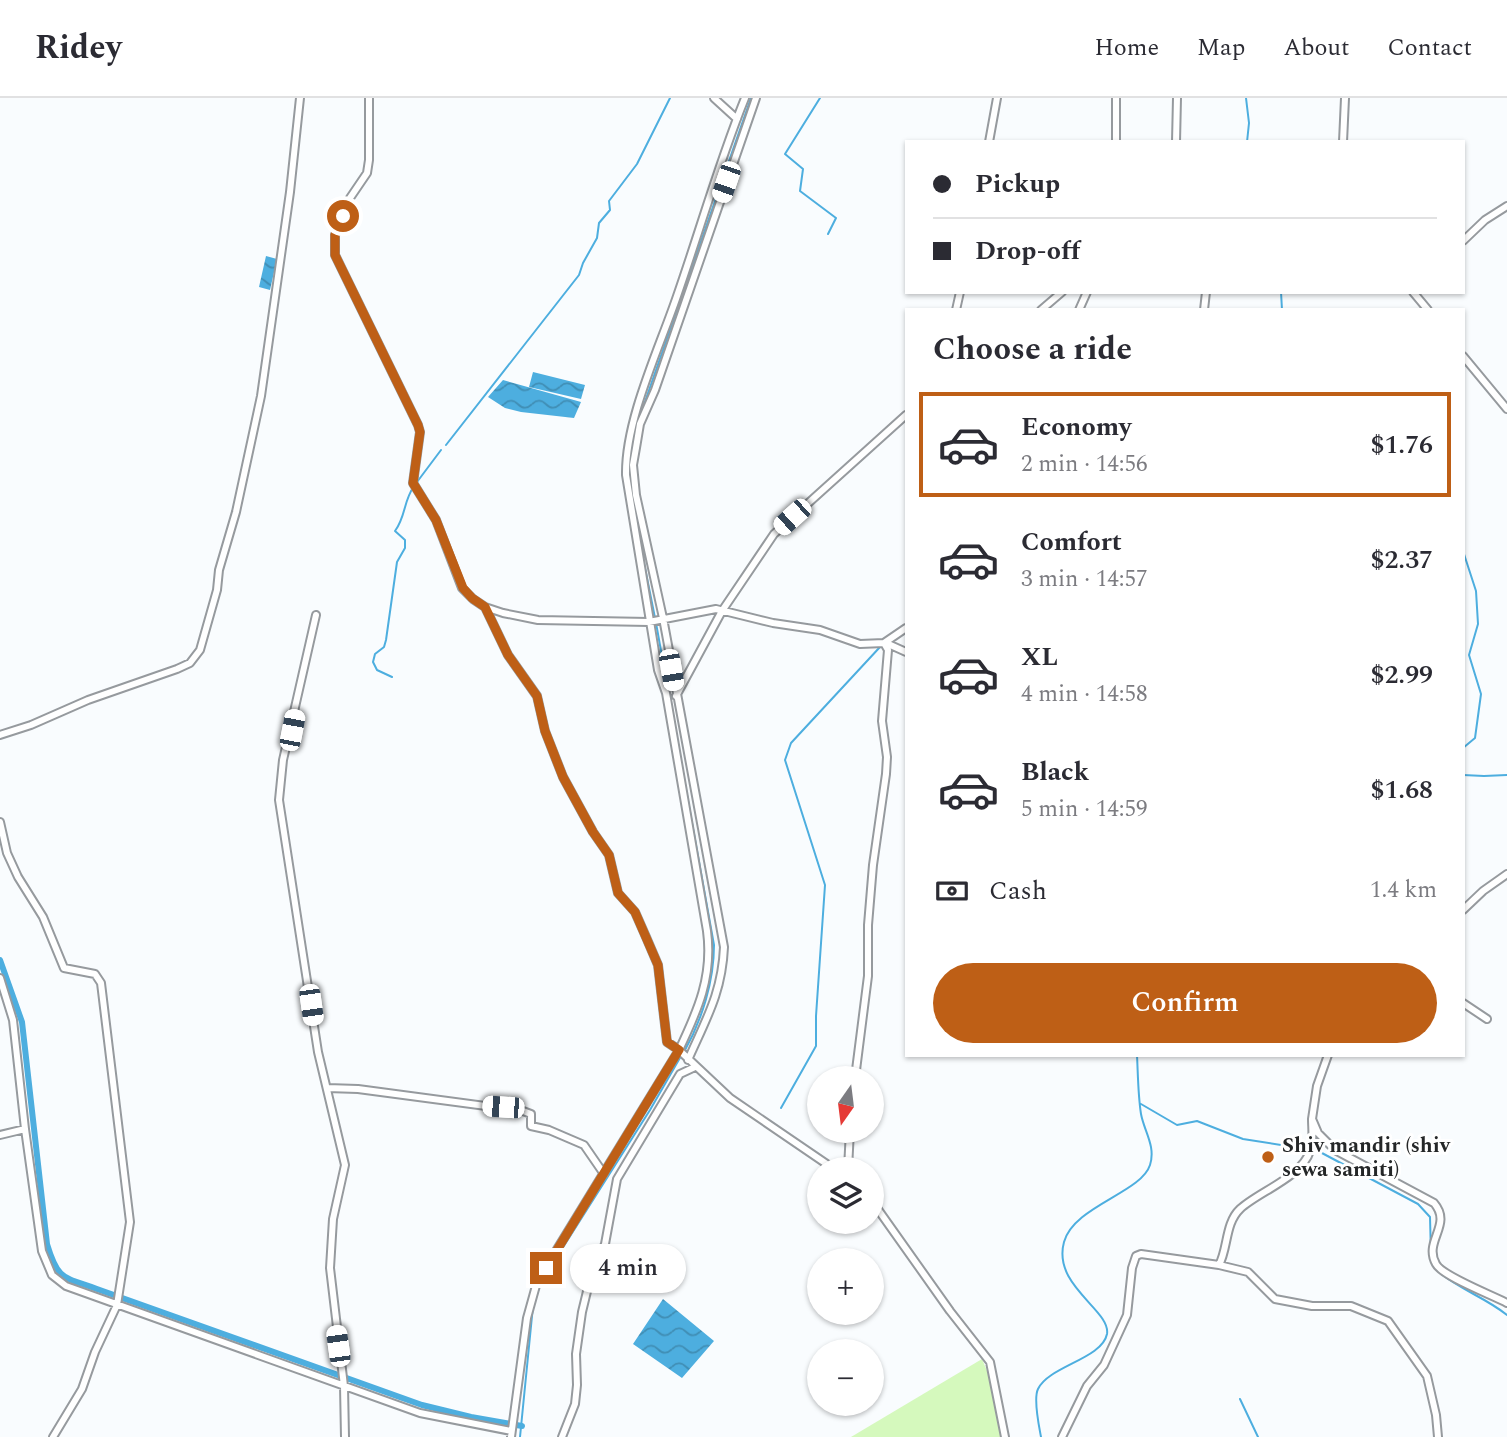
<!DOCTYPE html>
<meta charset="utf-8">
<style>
:root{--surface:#fff;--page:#f2f2f3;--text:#2b2b33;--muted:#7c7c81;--line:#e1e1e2;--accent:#be5f16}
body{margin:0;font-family:Spectral,serif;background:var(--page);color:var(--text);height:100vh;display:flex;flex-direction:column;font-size:26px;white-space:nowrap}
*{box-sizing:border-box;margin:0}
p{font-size:23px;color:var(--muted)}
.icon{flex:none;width:38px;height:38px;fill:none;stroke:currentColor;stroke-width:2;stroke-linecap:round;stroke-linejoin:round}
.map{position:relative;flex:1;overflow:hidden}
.sheet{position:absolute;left:905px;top:210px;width:560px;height:749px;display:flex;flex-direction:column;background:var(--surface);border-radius:0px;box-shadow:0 2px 5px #0004}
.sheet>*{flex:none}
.top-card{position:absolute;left:905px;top:42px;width:560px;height:154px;border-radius:0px;box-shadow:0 2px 5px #0004;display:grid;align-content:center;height:154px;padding:0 28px;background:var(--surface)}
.needle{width:46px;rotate:194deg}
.fabs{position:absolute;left:807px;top:968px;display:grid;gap:14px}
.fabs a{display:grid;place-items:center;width:77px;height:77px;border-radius:50%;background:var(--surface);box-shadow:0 2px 5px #0004;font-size:35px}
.end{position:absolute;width:32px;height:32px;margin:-16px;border:9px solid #be5f16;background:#fff;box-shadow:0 0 0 4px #fff}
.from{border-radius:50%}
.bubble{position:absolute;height:49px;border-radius:24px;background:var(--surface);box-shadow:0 2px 5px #0004;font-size:23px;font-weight:600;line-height:49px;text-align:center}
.car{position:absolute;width:21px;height:42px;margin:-21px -10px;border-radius:9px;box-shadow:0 0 5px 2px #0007;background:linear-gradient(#fff 24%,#345 0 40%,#fff 0 76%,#345 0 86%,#fff 0)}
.top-card b{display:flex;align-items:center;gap:24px;height:66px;font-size:26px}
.top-card b+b{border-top:2px solid var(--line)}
.top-card i{width:18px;height:18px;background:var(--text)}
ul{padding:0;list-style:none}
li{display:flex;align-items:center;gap:21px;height:105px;margin:0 14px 10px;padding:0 14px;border:4px solid transparent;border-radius:0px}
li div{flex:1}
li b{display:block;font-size:26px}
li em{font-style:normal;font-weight:600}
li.current{border-color:var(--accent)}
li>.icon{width:63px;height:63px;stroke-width:1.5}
h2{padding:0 28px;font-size:32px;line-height:84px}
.pay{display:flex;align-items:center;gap:18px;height:77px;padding:0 28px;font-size:26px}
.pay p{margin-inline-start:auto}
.button{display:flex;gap:14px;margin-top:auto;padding:14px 28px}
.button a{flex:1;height:80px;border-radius:42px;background:var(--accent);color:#fff;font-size:28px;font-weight:600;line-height:80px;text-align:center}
header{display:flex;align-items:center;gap:42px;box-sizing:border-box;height:98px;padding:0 35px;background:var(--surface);border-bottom:2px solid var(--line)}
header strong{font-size:33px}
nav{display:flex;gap:38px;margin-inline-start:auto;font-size:24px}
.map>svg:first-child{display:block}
.green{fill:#d5f9bd}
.water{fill:url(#water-waves)}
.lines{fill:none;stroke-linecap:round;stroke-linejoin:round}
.stream{stroke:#4daedf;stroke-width:2}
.canal{stroke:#4daedf;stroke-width:6}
.street-casing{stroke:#969a9e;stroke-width:10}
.street{stroke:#fff;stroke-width:6}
.route{stroke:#be5f16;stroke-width:9}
.poi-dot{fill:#be5f16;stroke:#fff;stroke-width:2.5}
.labels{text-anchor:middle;stroke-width:6;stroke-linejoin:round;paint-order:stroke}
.poi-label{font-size:21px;font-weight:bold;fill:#252728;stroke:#fff;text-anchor:start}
</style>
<header>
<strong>Ridey</strong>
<nav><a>Home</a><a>Map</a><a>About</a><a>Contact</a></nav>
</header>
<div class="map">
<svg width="1507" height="1339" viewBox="0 0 1507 1339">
<defs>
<pattern id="water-waves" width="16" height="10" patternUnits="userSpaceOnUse" patternTransform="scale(1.75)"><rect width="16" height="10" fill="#4daedf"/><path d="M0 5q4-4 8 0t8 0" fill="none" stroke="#408eb5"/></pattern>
</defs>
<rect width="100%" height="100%" fill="#f9fcfe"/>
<!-- green -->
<path class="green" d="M982,1261L990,1280L1001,1339H851Z"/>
<!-- water -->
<path class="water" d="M266,158L277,161L270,192L259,189Z
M533,274L585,287L581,301L529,289Z
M503,282L581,304L574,320L521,314L505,310L488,299Z
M663,1201L714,1243L682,1280L633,1246Z"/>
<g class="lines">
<!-- stream -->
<path class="stream" d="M820,0L785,56L803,71L800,93L836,120L828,136
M1246,0L1249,25L1247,44
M1281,194L1282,212
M640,318L751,0
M446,347L579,177L583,165L597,140L599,125L610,112L609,103L637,66L670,0
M417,384L441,352
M639,440L655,520
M1463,453L1476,493L1478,526L1469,557L1481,596L1475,640L1463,650
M656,525L714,847C714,883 702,922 684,954
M392,579L377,572L373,564L375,556L384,549L386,542L397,464L405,450V442L395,433C406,418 403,404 414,388
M1463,677L1484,678L1507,677
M1141,1006L1177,1027L1197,1023L1243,1041L1306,1051
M781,1010L816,948V918L825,787L785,662L791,645L880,549
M1312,1052L1320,1054L1418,1106L1430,1119L1431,1158
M1440,1175C1461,1192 1486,1200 1507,1217
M536,1199L541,1184L650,1012L681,958
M1240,1301L1258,1339
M520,1339L533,1208
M1041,1339C1039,1328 1033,1301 1038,1291C1049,1268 1102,1261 1107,1236C1111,1212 1052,1188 1064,1144C1074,1108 1141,1095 1150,1067C1156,1048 1144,1033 1141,1016C1138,997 1138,977 1137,957"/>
<!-- canal -->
<path class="canal" d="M0,862L22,924L47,1146C58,1183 64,1179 97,1191L422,1307L471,1319L522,1328"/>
<!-- street casing -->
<g class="street-casing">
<path id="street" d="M369,0V62L367,75L350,100L335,137V157L418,327L420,334L413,385L436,422L462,490L473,501L485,509L503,515L538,522L649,524L716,511L773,525L820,532L860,546L884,545L888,552L882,623L887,659L886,676L873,767L868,827V878L855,980
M714,0L737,21
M989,44L997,0
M1116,44V0
M1176,44L1177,0
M1343,44L1345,0
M1463,143L1485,122L1507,108
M1413,194L1428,212
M956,212L960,194
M1041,212L1062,194
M1079,212L1087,194
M1204,212L1206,194
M1463,258L1507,311
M485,509L508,557L537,598L545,633L563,679L593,734L609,757L618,795L635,814L646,839L658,867L667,944L679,952L730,1000L834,1071
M316,517L283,662L279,702L318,954L345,1067L333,1121L330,1170L344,1288L345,1339
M884,545L906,530
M886,545L906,554
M676,598L722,513L774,436L906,317
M0,637L31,627L88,602L177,571L190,565L200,552L217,492L219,472L236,414L261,298L290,94L300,0
M0,724L7,755L18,779L43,819L64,870L95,876L101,885L130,1124L117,1207L95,1254L82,1291L53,1339
M1463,812L1483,793L1507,776
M0,880L13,922L25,1031L42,1153L52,1177L66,1188L420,1315L511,1333
M1463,905L1487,921
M1328,957L1317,988L1312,1021L1318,1035L1335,1052L1434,1105C1453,1127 1423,1143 1436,1166C1442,1178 1492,1197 1507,1205
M688,962C706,921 722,895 724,849L663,520L636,397L633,367L636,350L640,326L655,292L756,0
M327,990L358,991L523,1013L531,1016V1028L549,1032L584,1047L604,1076
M0,1037L25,1031
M848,1071L850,1032
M872,1103L950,1213L990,1264L1005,1339
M1219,1167L1248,1174L1275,1201L1312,1208H1351L1388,1223L1427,1278L1436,1317L1438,1339
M511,1339L527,1220L537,1184L679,952C698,912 713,878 707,833L666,595L658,572L626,377C625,322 659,251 677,198C700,132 719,64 745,0
M562,1339L575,1306L577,1287L576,1256L582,1214L590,1181L605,1146L617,1081L680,976L695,969
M1062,1339L1087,1288L1104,1267L1127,1217L1132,1170L1136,1158L1141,1156L1219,1167C1228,1151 1225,1125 1240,1111C1258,1094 1302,1079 1310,1053C1314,1043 1312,1031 1312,1021"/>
</g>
<!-- street -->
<use href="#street" class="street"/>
</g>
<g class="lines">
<!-- route -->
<path class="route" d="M343,118L335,137V157L418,327L420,334L413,385L436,422L463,490L472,500L485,509L508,557L537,598L545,633L563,679L593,734L609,757L618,795L635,814L658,867L667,944L679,952L546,1170"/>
</g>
<!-- markers -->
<circle class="poi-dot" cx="1268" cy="1059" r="7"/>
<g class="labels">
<!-- poi labels -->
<g class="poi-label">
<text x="1282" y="1054">Shiv mandir (shiv<tspan x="1282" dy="24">sewa samiti)</tspan></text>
</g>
</g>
</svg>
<div class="fabs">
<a><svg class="needle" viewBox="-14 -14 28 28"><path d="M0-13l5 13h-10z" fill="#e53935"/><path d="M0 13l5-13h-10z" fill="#7c7c81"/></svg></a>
<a><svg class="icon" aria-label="layers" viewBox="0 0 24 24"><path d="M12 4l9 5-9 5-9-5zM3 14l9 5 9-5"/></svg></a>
<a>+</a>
<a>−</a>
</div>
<i class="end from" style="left:343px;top:118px"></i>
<i class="end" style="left:546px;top:1170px"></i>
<div class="bubble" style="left:570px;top:1146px;width:116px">4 min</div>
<i class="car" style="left:726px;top:84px;rotate:199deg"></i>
<i class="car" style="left:792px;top:419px;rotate:228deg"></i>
<i class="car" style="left:671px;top:572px;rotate:170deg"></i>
<i class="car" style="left:292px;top:632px;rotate:11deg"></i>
<i class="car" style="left:311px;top:907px;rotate:172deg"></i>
<i class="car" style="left:503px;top:1009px;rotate:274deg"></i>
<i class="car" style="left:338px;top:1248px;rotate:352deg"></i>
<div class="top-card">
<b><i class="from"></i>Pickup</b>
<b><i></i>Drop-off</b>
</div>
<section class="sheet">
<h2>Choose a ride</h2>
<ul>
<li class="current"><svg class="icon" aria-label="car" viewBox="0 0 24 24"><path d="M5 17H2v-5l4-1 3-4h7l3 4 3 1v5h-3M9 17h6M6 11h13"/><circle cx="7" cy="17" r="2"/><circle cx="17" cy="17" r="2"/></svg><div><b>Economy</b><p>2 min · 14:56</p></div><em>$1.76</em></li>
<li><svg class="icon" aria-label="car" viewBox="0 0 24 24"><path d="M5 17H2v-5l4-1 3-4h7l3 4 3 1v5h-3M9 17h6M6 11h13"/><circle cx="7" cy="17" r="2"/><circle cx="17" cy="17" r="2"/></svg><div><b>Comfort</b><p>3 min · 14:57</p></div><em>$2.37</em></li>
<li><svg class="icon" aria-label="car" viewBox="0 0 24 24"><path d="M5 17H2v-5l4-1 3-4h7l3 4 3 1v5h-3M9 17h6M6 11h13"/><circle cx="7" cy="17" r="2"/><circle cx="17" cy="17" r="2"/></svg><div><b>XL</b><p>4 min · 14:58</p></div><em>$2.99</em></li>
<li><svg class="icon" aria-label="car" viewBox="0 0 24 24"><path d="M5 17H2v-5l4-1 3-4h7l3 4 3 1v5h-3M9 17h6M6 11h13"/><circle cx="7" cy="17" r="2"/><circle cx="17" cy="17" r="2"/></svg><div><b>Black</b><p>5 min · 14:59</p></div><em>$1.68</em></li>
</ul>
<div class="pay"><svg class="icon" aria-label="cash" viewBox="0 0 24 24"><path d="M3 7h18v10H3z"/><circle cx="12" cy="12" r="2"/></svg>Cash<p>1.4 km</p></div>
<div class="button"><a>Confirm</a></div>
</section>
</div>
